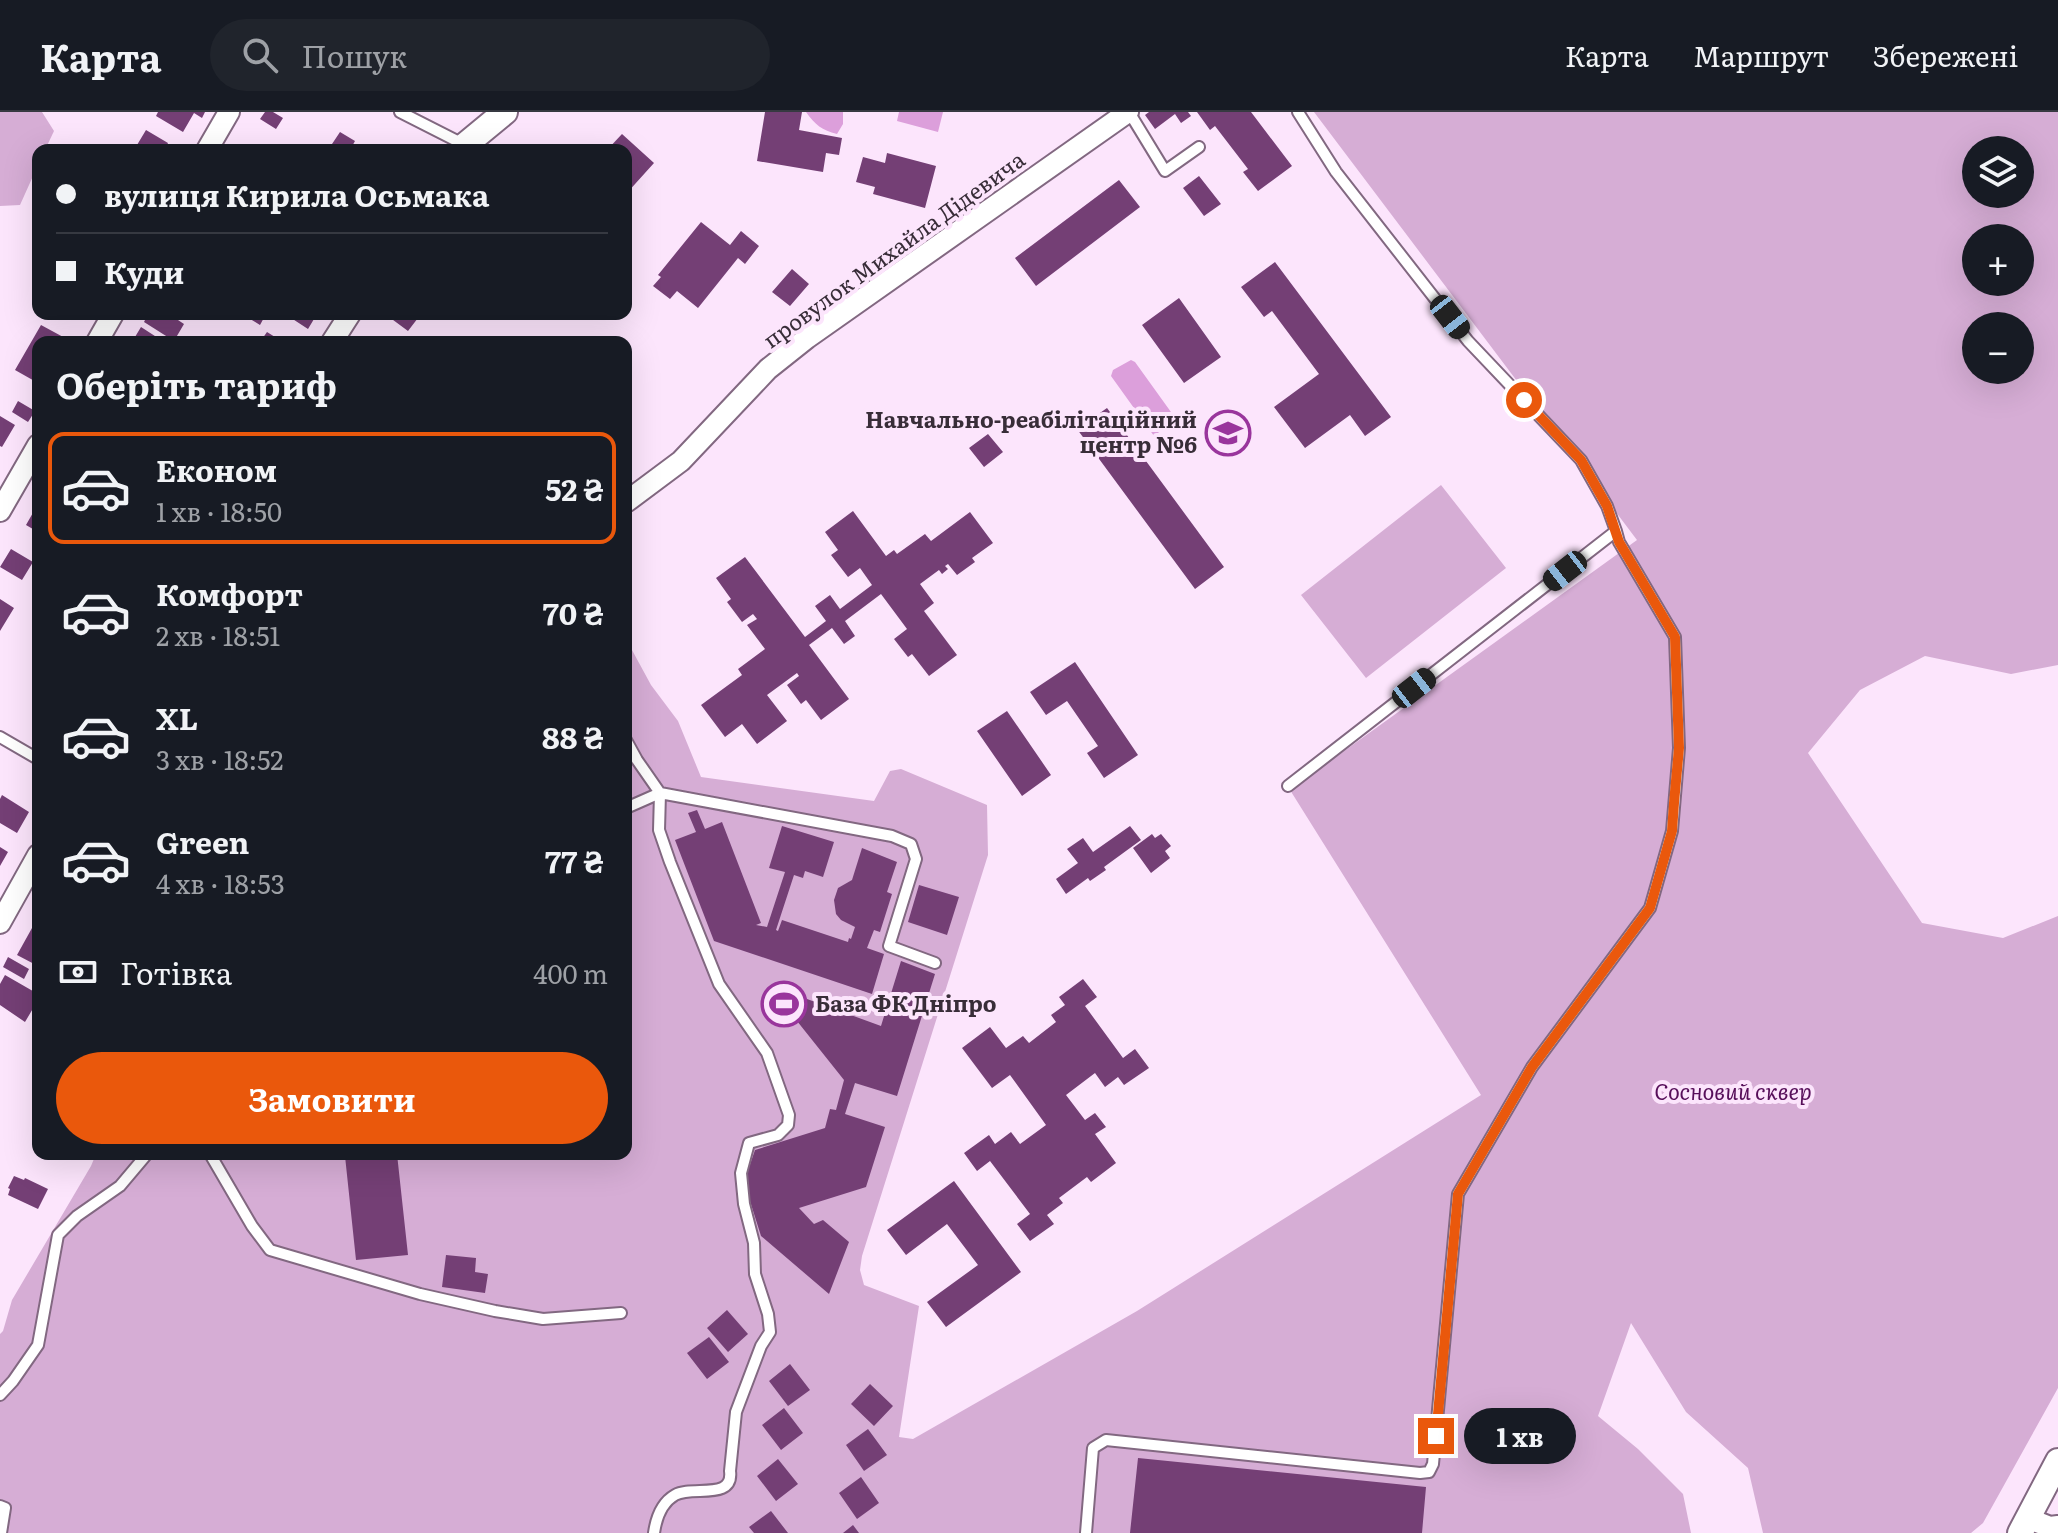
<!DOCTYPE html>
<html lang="uk">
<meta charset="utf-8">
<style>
:root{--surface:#171b24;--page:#20242c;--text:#f1f3f6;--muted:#9ea1a6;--line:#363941;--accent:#ea580c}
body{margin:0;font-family:Literata,serif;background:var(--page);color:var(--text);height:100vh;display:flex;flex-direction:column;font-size:30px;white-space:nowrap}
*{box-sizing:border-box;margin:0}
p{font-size:26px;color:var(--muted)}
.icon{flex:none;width:44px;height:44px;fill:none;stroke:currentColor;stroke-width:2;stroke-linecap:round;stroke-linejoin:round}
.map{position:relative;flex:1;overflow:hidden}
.side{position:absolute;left:32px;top:224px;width:600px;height:824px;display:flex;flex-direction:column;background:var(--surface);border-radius:16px;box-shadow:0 8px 32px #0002}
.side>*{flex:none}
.guide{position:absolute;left:32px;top:32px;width:600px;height:176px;border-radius:16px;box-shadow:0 8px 32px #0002;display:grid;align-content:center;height:176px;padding:0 24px;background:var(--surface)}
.fabs{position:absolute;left:1962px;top:24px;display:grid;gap:16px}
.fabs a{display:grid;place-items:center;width:72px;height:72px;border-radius:50%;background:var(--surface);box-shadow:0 8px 32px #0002;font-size:40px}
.end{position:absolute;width:36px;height:36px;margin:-18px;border:10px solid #ea580c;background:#fff;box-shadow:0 0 0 4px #fff}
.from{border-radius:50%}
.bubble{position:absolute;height:56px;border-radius:28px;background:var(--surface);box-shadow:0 8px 32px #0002;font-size:26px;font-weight:700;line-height:56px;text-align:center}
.car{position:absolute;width:24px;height:48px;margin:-24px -12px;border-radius:10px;box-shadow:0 0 6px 2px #0007;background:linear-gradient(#222 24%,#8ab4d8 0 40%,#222 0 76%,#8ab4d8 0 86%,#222 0)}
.guide b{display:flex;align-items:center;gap:28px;height:76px;font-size:30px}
.guide b+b{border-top:2px solid var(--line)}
.guide i{width:20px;height:20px;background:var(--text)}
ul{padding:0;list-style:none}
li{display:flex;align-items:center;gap:24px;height:112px;margin:0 16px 12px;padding:0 8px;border:4px solid transparent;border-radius:16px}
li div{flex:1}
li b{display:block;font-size:30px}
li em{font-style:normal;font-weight:700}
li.active{border-color:var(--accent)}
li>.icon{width:72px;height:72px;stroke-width:1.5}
h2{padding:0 24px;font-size:36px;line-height:96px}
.pay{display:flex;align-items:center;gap:20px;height:88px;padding:0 24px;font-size:30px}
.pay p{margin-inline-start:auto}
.primary-button{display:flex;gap:16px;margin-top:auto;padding:16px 24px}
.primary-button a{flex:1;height:92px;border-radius:48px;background:var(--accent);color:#fff;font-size:32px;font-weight:700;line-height:92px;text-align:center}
header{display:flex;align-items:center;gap:48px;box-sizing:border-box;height:112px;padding:0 40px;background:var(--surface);border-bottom:2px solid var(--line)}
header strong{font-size:38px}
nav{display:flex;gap:44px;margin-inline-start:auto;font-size:28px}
.search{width:560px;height:72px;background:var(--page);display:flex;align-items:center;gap:20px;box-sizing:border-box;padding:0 28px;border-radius:44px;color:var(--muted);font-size:30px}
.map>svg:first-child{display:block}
.green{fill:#d6add5;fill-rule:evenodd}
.water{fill:#dc9fdb}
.building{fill:#743f75}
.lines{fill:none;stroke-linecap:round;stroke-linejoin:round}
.service-casing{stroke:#826881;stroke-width:14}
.minor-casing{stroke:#826881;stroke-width:24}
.tertiary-casing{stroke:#826881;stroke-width:28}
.service{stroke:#fff;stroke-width:10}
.minor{stroke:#fff;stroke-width:20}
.tertiary{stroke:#fff;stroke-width:24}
.route{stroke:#ea580c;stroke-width:10}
.labels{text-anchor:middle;stroke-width:8;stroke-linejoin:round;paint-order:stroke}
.street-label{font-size:22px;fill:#382d38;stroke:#fce5fc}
.poi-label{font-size:22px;font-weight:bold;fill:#382d38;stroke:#fce5fc;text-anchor:end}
.park-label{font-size:22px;font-style:italic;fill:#570f5a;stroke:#fce5fc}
</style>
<header>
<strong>Карта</strong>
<div class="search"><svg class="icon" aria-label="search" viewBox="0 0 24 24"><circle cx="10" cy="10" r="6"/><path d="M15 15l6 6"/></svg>Пошук</div>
<nav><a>Карта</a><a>Маршрут</a><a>Збережені</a></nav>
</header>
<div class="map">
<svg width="2058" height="1421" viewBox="0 0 2058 1421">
<rect width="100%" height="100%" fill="#fce5fc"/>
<!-- green -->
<path class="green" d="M0,0H42L54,19L45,38H38V53L20,93L0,94Z
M1314,0H2058V553L2011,562L1925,544L1860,578L1808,641L1922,811L2003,826L2058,804V1276L1983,1411L1971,1421H1763L1748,1356L1686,1300L1631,1211L1598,1304L1638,1337L1683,1382L1691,1421H0V1222L3,1219L12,1188L91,1054L96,1042H626V527L651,573L678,609L701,665L874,689L890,659L901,657L987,693L988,743L862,1144L860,1158L864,1173L919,1194L899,1325L913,1327L1137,1199L1481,983L1290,678L1637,428ZM1976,38H2020V82H1976ZM1976,126H2020V170H1976ZM1976,214H2020V258H1976Z
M1441,373L1506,456L1366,566L1301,483Z"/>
<!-- water -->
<path class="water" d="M806,0H843V12L837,22C822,18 815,13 806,0Z
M899,0H943L938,20L897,9Z
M1131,248L1135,250L1176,307L1154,324L1111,264L1113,258Z"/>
<!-- building -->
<path class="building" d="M158,0H205L202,6L194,1L183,20L156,4Z
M265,0H273L283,6L276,17L260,7Z
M765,0H802L799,18L842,26L839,43L826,41L823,60L757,49Z
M1149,0H1188L1191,4L1181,11L1175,2L1155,17L1145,3Z
M1197,0H1251L1292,54L1258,79L1243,60L1248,57L1215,14L1210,18Z
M146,18L168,31L165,38H134Z
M340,20L355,29L350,38H328Z
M622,22L654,51L626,82V38H607Z
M887,41L936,54L925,96L873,82L875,75L856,70L863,45L885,51Z
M1199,64L1221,92L1204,104L1183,76Z
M1119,68L1140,95L1036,174L1015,146Z
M701,110L730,133L741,119L759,134L745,152L738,146L698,196L677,179L670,187L653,174L661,165L658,163Z
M1275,150L1391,305L1365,324L1350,303L1305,336L1274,295L1319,262L1272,199L1264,205L1241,175Z
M792,157L809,172L790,194L772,180Z
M1179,186L1221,245L1184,271L1142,213Z
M148,202H169L184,212L174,229L144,210Z
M242,202H266L260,213Z
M285,202H317L308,217Z
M385,202H421L408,219Z
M41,213L65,226L63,230H38V271L15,258Z
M141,215L158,226L155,230H132Z
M267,220L283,230H260Z
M18,289L35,299L28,310L12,300Z
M1107,296L1224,455L1195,477L1077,317Z
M0,304L15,313L2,335L0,334Z
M988,322L1003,340L984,355L969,336Z
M38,392V420L26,413Z
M853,399L886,444L894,438L897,442L925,422L931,429L970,400L993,431L972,446L975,450L957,463L948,452L945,454L948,457L942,462L939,458L920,472L934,491L924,499L957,543L929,564L912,542L908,545L894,527L907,517L881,482L845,509L855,524L844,532L832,516L809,533L849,587L821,608L806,588L801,592L787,573L799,564L797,561L767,583L787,609L757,632L742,612L725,625L701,593L742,563L738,557L765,537L747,513L757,507L753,502L742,510L727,490L731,487L716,466L745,445L805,525L826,509L815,494L830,483L840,497L872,473L860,456L848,465L831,443L838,438L825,420Z
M11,437L33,450L22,468L0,455Z
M0,487L14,496L0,519Z
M1075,550L1138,643L1104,666L1087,641L1098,634L1067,589L1046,603L1030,580Z
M1007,599L1051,663L1022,684L977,619Z
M2,683L29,700L17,721L0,711V687Z
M697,698L705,717L722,710L761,811L756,813L767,815L785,760L769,756L782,714L834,730L823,765L805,759L803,766L794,763L776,818L778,819L782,808L848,830L849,826L851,827L855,815L841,808L836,802L834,788L838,776L852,768L862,736L897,750L887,780L892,782L880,820L874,818L867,836L884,842L872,882L714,829L675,728L696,720L688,701Z
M1130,714L1141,728L1104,755L1106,758L1090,769L1088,766L1066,782L1056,767L1078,751L1067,737L1083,726L1093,740Z
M1152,722L1155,726L1161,722L1171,734L1165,739L1170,746L1151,761L1133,736Z
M0,735L8,740L0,754Z
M919,773L959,785L947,823L908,810Z
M32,816L38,819V854L17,843Z
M8,845L29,857L24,867L3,855Z
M901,849L935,862L897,984L855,971L845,1002L885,1015L866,1075L799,1096L814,1112L823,1108L849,1130L829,1182L761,1124L744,1070L755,1038L825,1016L830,997L836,998L844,968L797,909L807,887L881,914Z
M5,863L38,882V888L25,910L0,893V872Z
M1083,867L1097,885L1085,894L1123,946L1135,937L1149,956L1124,973L1118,965L1105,975L1095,961L1066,983L1085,1008L1095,1001L1106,1015L1095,1022L1116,1051L1091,1070L1087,1065L1059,1086L1063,1091L1047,1103L1054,1112L1030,1129L1017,1112L1030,1102L990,1049L977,1059L964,1041L989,1023L995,1032L1011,1020L1020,1032L1046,1013L1010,963L992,976L962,936L990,915L1006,936L1023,924L1029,931L1056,910L1051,903L1065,893L1059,885Z
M361,1042H397L408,1143L356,1148L345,1044Z
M14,1064L24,1068L25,1066L48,1077L38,1097L8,1083L10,1077L8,1076Z
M954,1069L1021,1160L946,1215L927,1190L978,1153L947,1112L906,1143L887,1118Z
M446,1143L476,1146L475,1160L488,1162L485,1181L442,1175Z
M727,1198L748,1222L728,1240L707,1216Z
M709,1225L729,1250L707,1267L687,1241Z
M790,1252L810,1278L788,1294L769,1269Z
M870,1272L893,1294L874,1314L851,1292Z
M784,1296L803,1321L781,1338L762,1313Z
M868,1317L887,1343L864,1359L846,1333Z
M1138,1346L1426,1375L1422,1421H1130Z
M778,1347L798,1372L776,1389L757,1364Z
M861,1365L879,1391L857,1407L839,1381Z
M771,1399L788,1421H754L749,1415Z
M853,1413L859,1421H843Z"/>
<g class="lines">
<!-- service casing -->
<g class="service-casing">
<path id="service" d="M400,0L465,33
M1129,0L1165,59L1199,35
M0,625L38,647
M626,628L637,648L660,681L892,724L911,732L916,747L889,834L935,851
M1288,674L1616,419L1607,394L1581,348L1468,229L1336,60L1298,0
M626,696L660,681L659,718L670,750L719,872L767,941L789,1003L788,1013L778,1023L749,1031L741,1061L744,1092L754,1131L755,1162L768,1202L770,1220L761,1234L736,1300L730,1359C734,1389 692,1373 675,1383C661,1391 656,1407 654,1421
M210,1042L252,1114L270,1138L420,1182L495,1199L543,1207L621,1201
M0,1283L13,1269L38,1233L58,1123L77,1104L120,1074L147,1042
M0,1394L5,1396L1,1421
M1086,1421L1093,1336L1106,1328L1420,1361L1429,1360L1433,1352L1458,1082L1532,955L1650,796L1672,719L1679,636L1675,525L1619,430L1616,419"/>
</g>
<!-- minor casing -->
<g class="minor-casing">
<path id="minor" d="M207,38L229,0
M97,230L113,202
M332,230L350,202
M626,390L681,349L768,257L807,226L1128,0
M0,399L38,333
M0,811L38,743
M2027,1406L2050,1415L2058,1414"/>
</g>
<!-- tertiary casing -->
<g class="tertiary-casing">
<path id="tertiary" d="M465,33L505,0
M2020,1421L2058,1349"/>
</g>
<!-- service -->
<use href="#service" class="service"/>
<!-- minor -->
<use href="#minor" class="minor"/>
<!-- tertiary -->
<use href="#tertiary" class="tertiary"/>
</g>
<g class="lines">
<!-- route -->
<path class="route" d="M1436,1324L1458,1082L1532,955L1650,796L1672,719L1674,691L1679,636L1675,525L1619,430L1607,394L1581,348L1524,288"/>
</g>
<!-- icons -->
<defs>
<g id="school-ring" transform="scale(2.3)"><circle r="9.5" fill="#fce5fc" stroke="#99359c" stroke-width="1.5"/><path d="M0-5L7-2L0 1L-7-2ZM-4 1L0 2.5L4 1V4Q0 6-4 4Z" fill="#99359c"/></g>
<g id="stadium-ring" transform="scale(2.3)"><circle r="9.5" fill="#fce5fc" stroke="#99359c" stroke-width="1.5"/><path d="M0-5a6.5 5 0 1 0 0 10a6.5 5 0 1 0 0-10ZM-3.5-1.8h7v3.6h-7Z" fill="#99359c"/></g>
</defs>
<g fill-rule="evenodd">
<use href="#school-ring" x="1228" y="321"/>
<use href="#stadium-ring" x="784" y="892"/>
</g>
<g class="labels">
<!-- street labels -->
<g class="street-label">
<text transform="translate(894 138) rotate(-36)" y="8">провулок Михайла Дідевича</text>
</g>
<!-- poi labels -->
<g class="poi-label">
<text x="1197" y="316">Навчально-реабілітаційний<tspan x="1197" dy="25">центр №6</tspan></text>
<text x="815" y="900" text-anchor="start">База ФК Дніпро</text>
</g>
<!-- park labels -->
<g class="park-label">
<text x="1733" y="988">Сосновий сквер</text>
</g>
</g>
</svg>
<div class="fabs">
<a><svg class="icon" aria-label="layers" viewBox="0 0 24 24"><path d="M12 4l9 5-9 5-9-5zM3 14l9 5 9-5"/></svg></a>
<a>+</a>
<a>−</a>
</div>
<i class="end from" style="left:1524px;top:288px"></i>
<i class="end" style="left:1436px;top:1324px"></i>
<div class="bubble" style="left:1464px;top:1296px;width:112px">1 хв</div>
<i class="car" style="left:1450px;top:205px;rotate:142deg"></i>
<i class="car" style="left:1565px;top:459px;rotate:232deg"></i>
<i class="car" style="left:1414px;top:576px;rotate:52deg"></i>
<div class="guide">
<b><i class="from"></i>вулиця Кирила Осьмака</b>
<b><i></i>Куди</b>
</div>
<section class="side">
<h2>Оберіть тариф</h2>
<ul>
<li class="active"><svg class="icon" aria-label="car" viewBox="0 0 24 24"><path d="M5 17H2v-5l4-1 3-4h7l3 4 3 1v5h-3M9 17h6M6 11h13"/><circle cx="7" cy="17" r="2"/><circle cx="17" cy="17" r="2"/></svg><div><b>Економ</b><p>1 хв · 18:50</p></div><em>52 ₴</em></li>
<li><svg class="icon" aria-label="car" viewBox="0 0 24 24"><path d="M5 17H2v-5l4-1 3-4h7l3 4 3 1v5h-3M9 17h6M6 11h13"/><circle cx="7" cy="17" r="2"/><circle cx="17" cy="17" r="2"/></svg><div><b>Комфорт</b><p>2 хв · 18:51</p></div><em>70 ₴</em></li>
<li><svg class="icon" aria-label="car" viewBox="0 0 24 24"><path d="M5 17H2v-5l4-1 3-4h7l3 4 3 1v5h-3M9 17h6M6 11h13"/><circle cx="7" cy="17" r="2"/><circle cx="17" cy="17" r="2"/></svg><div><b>XL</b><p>3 хв · 18:52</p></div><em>88 ₴</em></li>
<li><svg class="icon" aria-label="car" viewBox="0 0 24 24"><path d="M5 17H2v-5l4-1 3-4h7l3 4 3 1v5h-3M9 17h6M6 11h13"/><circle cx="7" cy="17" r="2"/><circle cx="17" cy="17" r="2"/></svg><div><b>Green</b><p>4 хв · 18:53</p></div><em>77 ₴</em></li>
</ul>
<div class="pay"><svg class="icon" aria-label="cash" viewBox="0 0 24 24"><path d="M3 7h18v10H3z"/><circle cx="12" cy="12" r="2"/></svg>Готівка<p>400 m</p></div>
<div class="primary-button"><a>Замовити</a></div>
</section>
</div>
